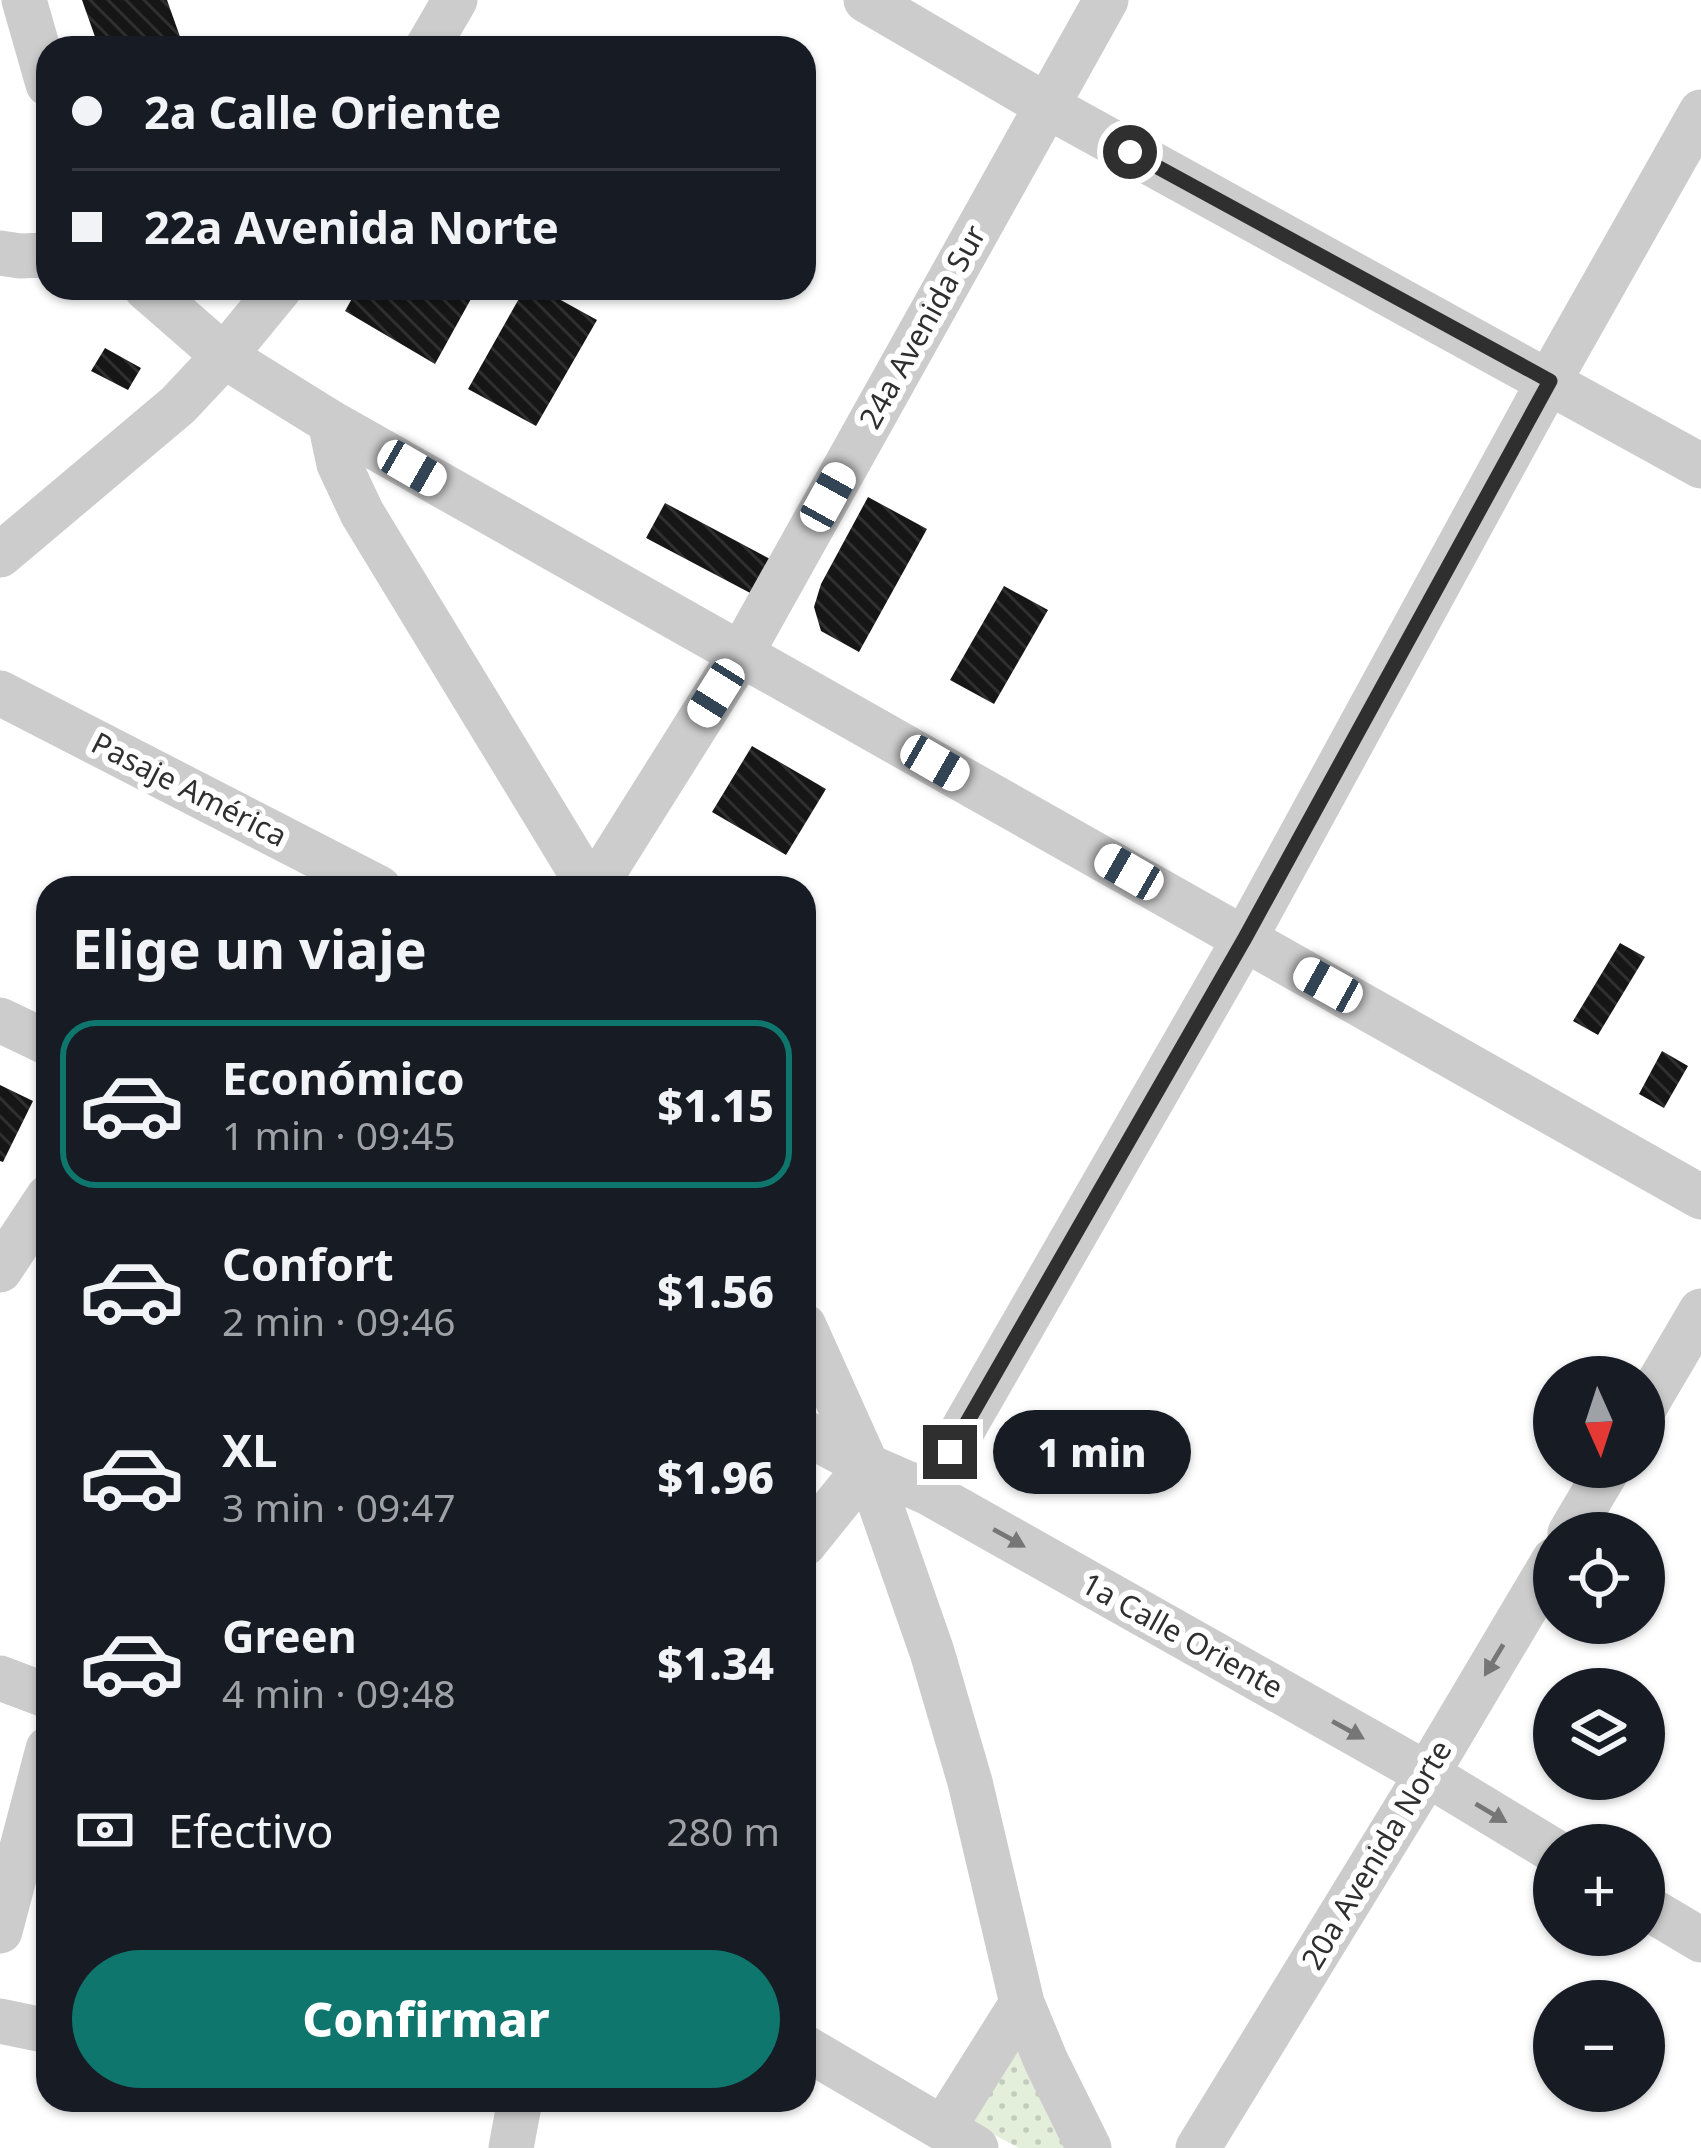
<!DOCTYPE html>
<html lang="es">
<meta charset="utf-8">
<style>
:root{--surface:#171b24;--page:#20242c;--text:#f1f3f6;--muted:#9ea1a6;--line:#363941;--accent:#0f766e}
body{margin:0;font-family:"Noto Sans",sans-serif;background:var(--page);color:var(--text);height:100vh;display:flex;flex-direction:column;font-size:45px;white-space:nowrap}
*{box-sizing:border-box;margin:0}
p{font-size:39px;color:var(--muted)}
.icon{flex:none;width:66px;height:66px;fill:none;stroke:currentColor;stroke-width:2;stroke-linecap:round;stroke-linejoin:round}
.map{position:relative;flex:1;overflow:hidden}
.panel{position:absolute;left:36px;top:876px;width:780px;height:1236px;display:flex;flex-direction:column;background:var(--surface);border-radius:36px;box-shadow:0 3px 9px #0004}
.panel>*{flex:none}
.top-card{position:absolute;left:36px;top:36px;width:780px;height:264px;border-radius:36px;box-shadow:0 3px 9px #0004;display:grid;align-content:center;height:264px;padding:0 36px;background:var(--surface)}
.needle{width:78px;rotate:177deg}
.fabs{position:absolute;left:1533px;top:1356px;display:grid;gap:24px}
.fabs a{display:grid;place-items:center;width:132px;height:132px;border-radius:50%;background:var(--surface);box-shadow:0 3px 9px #0004;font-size:60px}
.end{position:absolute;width:54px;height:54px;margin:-27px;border:15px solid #2f2f2f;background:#fff;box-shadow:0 0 0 6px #fff}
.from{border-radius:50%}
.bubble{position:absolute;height:84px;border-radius:42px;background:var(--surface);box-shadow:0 3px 9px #0004;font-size:39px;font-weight:800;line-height:84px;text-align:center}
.car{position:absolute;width:36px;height:72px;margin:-36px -18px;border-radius:15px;box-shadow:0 0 9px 3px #0007;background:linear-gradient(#fff 24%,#345 0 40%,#fff 0 76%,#345 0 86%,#fff 0)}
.top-card b{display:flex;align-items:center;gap:42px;height:114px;font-size:45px}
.top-card b+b{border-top:3px solid var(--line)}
.top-card i{width:30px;height:30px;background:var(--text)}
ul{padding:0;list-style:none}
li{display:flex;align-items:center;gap:36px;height:168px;margin:0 24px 18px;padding:0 12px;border:6px solid transparent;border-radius:36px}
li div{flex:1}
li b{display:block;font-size:45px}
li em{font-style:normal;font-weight:800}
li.current{border-color:var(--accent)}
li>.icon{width:108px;height:108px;stroke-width:1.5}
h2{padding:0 36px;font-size:54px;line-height:144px}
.pay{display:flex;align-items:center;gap:30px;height:132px;padding:0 36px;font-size:45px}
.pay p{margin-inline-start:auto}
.button{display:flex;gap:24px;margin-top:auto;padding:24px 36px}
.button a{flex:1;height:138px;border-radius:72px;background:var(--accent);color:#fff;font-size:48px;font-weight:800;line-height:138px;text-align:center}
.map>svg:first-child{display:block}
.garden{fill:url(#garden-dots)}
.building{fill:url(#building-back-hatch)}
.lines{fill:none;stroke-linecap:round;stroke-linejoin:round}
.minor{stroke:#ccc;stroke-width:45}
.oneway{fill:#767676}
.route{stroke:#2f2f2f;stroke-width:15}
.labels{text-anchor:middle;stroke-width:12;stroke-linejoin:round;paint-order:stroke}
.street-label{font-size:30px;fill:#2f2f2f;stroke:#fff}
</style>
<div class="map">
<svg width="1701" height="2148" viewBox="0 0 1701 2148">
<defs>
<pattern id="garden-dots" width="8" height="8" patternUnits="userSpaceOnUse" patternTransform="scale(3)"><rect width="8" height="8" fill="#e3eedb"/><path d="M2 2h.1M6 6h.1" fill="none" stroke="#c3ccbc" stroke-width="1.8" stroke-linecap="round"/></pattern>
<pattern id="building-back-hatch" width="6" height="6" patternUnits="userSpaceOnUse" patternTransform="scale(3)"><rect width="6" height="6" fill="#161616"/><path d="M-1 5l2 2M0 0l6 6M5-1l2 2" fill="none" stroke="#303030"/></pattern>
</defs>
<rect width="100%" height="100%" fill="#fff"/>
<!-- garden -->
<path class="garden" d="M1013,2045L1071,2137L1072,2148H1019L963,2118Z"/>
<!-- building -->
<path class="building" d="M82,0H167L184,48H99Z
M358,288H477L435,364L345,311Z
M525,288H539L597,320L536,426L468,389Z
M105,348L141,368L128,390L91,371Z
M868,497L927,529L859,652L821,631L814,607L821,584Z
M665,503L772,560L754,595L646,538Z
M1004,586L1048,610L994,704L950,680Z
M752,746L826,789L786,855L712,812Z
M1620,943L1645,957L1598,1035L1573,1021Z
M1662,1051L1688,1066L1664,1108L1639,1094Z
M0,1085L33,1101L3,1162L0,1161Z"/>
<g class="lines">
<!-- minor -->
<path class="minor" d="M24,0L48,84
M866,0L1047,106L1701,466
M427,48L455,0
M0,253L20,256L48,255
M146,288L224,356L330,422L1701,1197
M330,422L339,464L362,513L590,888
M0,555L178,405L224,356L280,288
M0,693L379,888
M594,888L741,654L1106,0
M0,1020L48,1043
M0,1270L48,1197
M804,1326L867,1466L932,1652L970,1782L1022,2003L1046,2061L1089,2148
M1644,1408L1701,1311
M804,1432L867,1466L927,1492L1427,1774L1554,1851
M927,1492L1245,938L1549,381L1701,112
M1570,1533L1609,1467
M804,1544L867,1466
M0,1678L48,1696
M1644,1906L1701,1940
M0,1931L48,1749
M0,2021L48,2031
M804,2047L976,2148
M944,2127L1022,2003
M511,2148L520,2100
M1198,2148L1427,1774L1554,1560"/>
</g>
<!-- one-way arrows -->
<defs><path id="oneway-solid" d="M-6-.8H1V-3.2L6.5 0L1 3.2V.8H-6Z" transform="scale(3)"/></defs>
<g class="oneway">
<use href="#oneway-solid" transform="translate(1009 1538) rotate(29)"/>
<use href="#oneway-solid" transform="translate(1494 1660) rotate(121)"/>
<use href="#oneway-solid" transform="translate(1348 1730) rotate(29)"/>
<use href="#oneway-solid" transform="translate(1491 1813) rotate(31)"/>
</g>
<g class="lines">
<!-- route -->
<path class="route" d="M950,1452L1245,938L1550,381L1130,152"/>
</g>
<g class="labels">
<!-- street labels -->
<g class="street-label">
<text transform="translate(923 327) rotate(-61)" y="10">24a Avenida Sur</text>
<text transform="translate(189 790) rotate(27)" y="10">Pasaje América</text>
<text transform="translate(1182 1636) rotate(29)" y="10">1a Calle Oriente</text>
<text transform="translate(1377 1855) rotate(-59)" y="10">20a Avenida Norte</text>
</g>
</g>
</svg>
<div class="fabs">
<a><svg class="needle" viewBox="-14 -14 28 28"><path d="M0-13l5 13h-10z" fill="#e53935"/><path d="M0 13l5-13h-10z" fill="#9ea1a6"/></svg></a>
<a><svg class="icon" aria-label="locate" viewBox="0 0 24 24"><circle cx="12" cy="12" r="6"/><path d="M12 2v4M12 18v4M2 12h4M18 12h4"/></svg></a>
<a><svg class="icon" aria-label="layers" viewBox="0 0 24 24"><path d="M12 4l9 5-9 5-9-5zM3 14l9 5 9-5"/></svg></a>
<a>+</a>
<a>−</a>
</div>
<i class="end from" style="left:1130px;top:152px"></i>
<i class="end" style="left:950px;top:1452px"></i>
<div class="bubble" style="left:993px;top:1410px;width:198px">1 min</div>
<i class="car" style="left:412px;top:468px;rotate:120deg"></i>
<i class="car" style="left:828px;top:497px;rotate:29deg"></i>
<i class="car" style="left:716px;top:693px;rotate:212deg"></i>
<i class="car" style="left:935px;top:763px;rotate:120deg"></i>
<i class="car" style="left:1129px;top:872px;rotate:300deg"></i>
<i class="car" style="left:1328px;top:985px;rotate:299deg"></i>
<div class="top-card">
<b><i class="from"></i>2a Calle Oriente</b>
<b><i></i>22a Avenida Norte</b>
</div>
<section class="panel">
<h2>Elige un viaje</h2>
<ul>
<li class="current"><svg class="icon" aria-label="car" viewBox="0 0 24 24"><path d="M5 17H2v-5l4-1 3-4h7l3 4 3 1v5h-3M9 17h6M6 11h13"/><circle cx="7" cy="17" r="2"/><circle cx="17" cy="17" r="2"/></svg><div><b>Económico</b><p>1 min · 09:45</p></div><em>$1.15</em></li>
<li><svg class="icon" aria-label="car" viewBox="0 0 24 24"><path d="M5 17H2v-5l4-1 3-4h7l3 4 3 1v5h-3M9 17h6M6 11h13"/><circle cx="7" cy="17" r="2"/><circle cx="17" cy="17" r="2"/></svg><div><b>Confort</b><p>2 min · 09:46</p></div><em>$1.56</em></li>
<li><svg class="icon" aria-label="car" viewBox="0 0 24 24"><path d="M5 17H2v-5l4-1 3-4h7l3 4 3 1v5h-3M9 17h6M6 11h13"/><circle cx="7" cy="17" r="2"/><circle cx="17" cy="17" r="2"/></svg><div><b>XL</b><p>3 min · 09:47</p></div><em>$1.96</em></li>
<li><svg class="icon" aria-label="car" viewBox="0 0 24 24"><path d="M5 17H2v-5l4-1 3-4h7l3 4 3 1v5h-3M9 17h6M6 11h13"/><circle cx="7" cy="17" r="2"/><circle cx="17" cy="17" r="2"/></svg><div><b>Green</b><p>4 min · 09:48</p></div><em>$1.34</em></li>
</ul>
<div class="pay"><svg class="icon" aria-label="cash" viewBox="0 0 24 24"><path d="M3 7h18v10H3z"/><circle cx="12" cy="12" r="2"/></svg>Efectivo<p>280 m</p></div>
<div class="button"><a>Confirmar</a></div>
</section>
</div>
